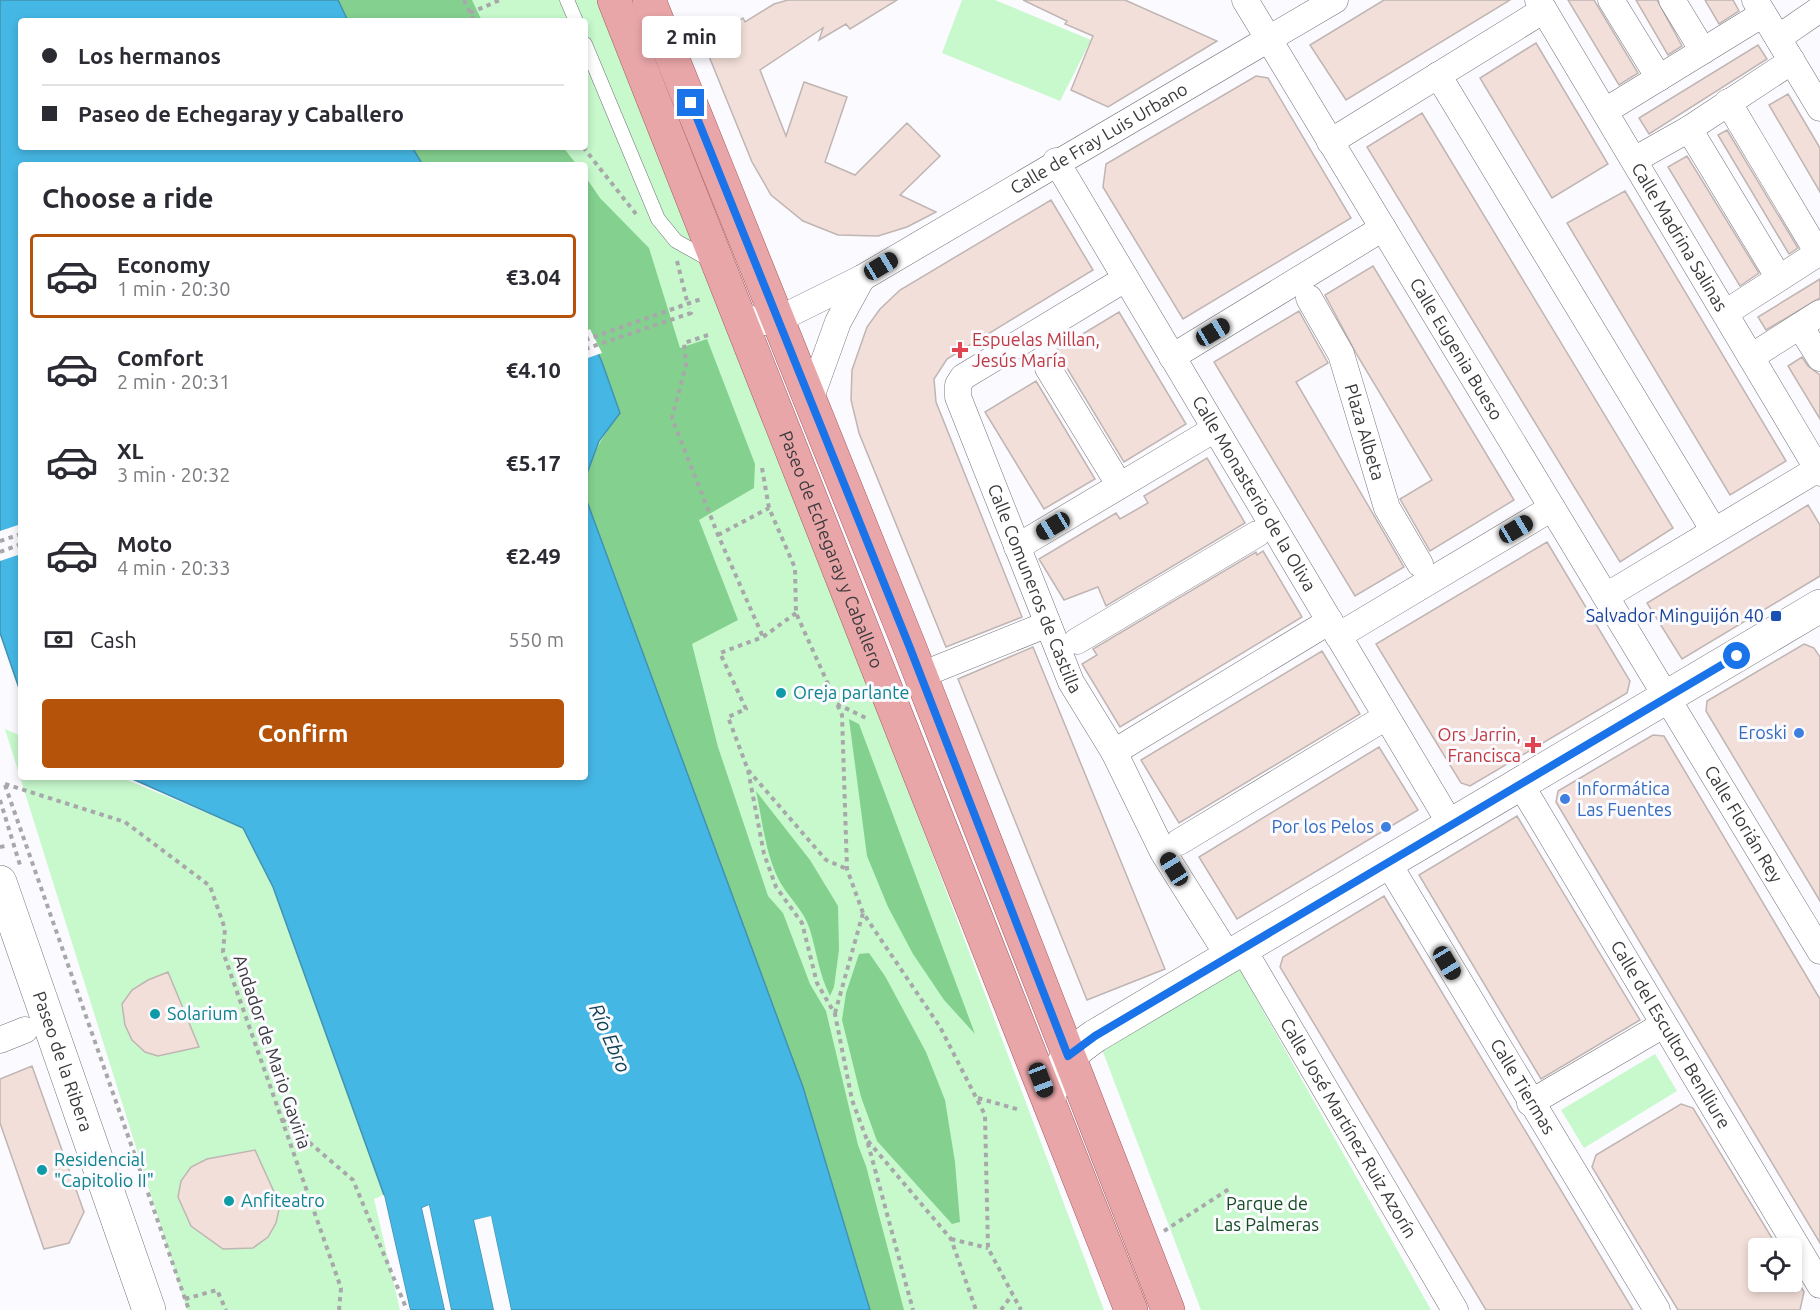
<!DOCTYPE html>
<meta charset="utf-8">
<style>
:root{--surface:#fff;--page:#f2f2f3;--text:#2b2b33;--muted:#7c7c81;--line:#e1e1e2;--accent:#b45309}
body{margin:0;font-family:Ubuntu,sans-serif;background:var(--page);color:var(--text);height:100vh;display:flex;flex-direction:column;font-size:22px;white-space:nowrap}
*{box-sizing:border-box;margin:0}
p{font-size:20px;color:var(--muted)}
.icon{flex:none;width:33px;height:33px;fill:none;stroke:currentColor;stroke-width:2;stroke-linecap:round;stroke-linejoin:round}
.map{position:relative;flex:1;overflow:hidden}
.sheet{position:absolute;left:18px;top:162px;width:570px;height:618px;display:flex;flex-direction:column;background:var(--surface);border-radius:6px;box-shadow:0 3px 9px #0003}
.sheet>*{flex:none}
.hud{position:absolute;left:18px;top:18px;width:570px;height:132px;border-radius:6px;box-shadow:0 3px 9px #0003;display:grid;align-content:center;height:132px;padding:0 24px;background:var(--surface)}
.fabs{position:absolute;left:1748px;top:1238px;display:grid;gap:12px}
.fabs a{display:grid;place-items:center;width:54px;height:54px;border-radius:6px;background:var(--surface);box-shadow:0 3px 9px #0003;font-size:30px}
.end{position:absolute;width:27px;height:27px;margin:-14px;border:8px solid #1a73e8;background:#fff;box-shadow:0 0 0 3px #fff}
.from{border-radius:50%}
.bubble{position:absolute;height:42px;border-radius:6px;background:var(--surface);box-shadow:0 3px 9px #0003;font-size:20px;font-weight:700;line-height:42px;text-align:center}
.car{position:absolute;width:18px;height:36px;margin:-18px -9px;border-radius:8px;box-shadow:0 0 4px 2px #0007;background:linear-gradient(#222 24%,#8ab4d8 0 40%,#222 0 76%,#8ab4d8 0 86%,#222 0)}
.hud b{display:flex;align-items:center;gap:21px;height:57px;font-size:22px}
.hud b+b{border-top:2px solid var(--line)}
.hud i{width:15px;height:15px;background:var(--text)}
ul{padding:0;list-style:none}
li{display:flex;align-items:center;gap:18px;height:84px;margin:0 12px 9px;padding:0 12px;border:3px solid transparent;border-radius:6px}
li div{flex:1}
li b{display:block;font-size:22px}
li em{font-style:normal;font-weight:700}
li.active{border-color:var(--accent)}
li>.icon{width:54px;height:54px;stroke-width:1.5}
h2{padding:0 24px;font-size:27px;line-height:72px}
.pay{display:flex;align-items:center;gap:15px;height:66px;padding:0 24px;font-size:22px}
.pay p{margin-inline-start:auto}
.button{display:flex;gap:12px;margin-top:auto;padding:12px 24px}
.button a{flex:1;height:69px;border-radius:6px;background:var(--accent);color:#fff;font-size:24px;font-weight:700;line-height:69px;text-align:center}
.map>svg:first-child{display:block}
.green{fill:#c7f9cd}
.forest{fill:#84d18f}
.water{fill:#45b7e4;stroke:#4292b2;stroke-width:1.5}
.pier{fill:#fbfafe}
.building{fill:#f3dfd9;stroke:#bfb5b3;stroke-width:1.5}
.lines{fill:none;stroke-linecap:round;stroke-linejoin:round}
.lane-casing{stroke:#727279;stroke-width:15}
.street-casing{stroke:#727279;stroke-width:27}
.secondary-casing{stroke:#727279;stroke-width:34}
.primary-casing{stroke:#a35a5e;stroke-width:34}
.path{stroke:#a8a8ab;stroke-width:4;stroke-dasharray:4.5 4.5;stroke-linecap:butt}
.lane{stroke:#fff;stroke-width:14}
.street{stroke:#fff;stroke-width:26}
.secondary{stroke:#fff;stroke-width:33}
.primary{stroke:#e9a6a9;stroke-width:33}
.route{stroke:#1a73e8;stroke-width:8}
.health-dot{fill:#e0444e;stroke:#fbfafe;stroke-width:2}
.transit-dot{fill:#1a4fb4;stroke:#fbfafe;stroke-width:2}
.culture-dot{fill:#0f9aa8;stroke:#fbfafe;stroke-width:2}
.shop-dot{fill:#3f7fe0;stroke:#fbfafe;stroke-width:2}
.labels{text-anchor:middle;stroke-width:6;stroke-linejoin:round;paint-order:stroke}
.street-label{font-size:18px;fill:#3a3a3d;stroke:#fbfafe}
.health-label{font-size:18px;fill:#be3a42;stroke:#fbfafe;text-anchor:start}
.transit-label{font-size:18px;fill:#164399;stroke:#fbfafe;text-anchor:end}
.culture-label{font-size:18px;fill:#0d838f;stroke:#fbfafe;text-anchor:start}
.shop-label{font-size:18px;fill:#366cbe;stroke:#fbfafe;text-anchor:end}
.park-label{font-size:18px;fill:#144b21;stroke:#fbfafe}
.water-label{font-size:20px;font-style:italic;fill:#114255;stroke:#fbfafe}
</style>
<div class="map">
<svg width="1820" height="1310" viewBox="0 0 1820 1310">
<rect width="100%" height="100%" fill="#fbfafe"/>
<!-- green -->
<path class="green" d="M338,0H599L794,487L1104,1310H870L803,1087L585,496V479L599,441L602,362L585,324V165H423L412,147H585V21H348Z
M962,0H995L1091,40L1060,101L942,53Z
M5,729L21,736V777H120L243,828L273,887L384,1195L374,1199L400,1310H187Z
M1238,966L1431,1310H1201L1100,1044Z
M1655,1054L1677,1091L1584,1148L1561,1110Z"/>
<!-- forest -->
<path class="forest" d="M338,0H472L482,21H348Z
M412,147H563L577,165H423Z
M585,176L600,198L649,248L680,348L707,339L755,464L754,488L699,520L738,620L692,644L718,747L768,896L783,913L810,984L826,1011L858,1145L866,1166L904,1310H870L803,1087L585,496C585,463 601,438 620,413L585,323Z
M849,719L859,724L975,1034L944,1000L913,954L888,907L867,856Z
M756,791L810,860L838,906L839,950L834,987L830,996C819,974 817,953 810,930C804,909 786,896 777,876C765,850 762,819 756,791Z
M869,953L885,976L926,1052L945,1100L955,1162L960,1222L952,1224L877,1141L861,1097L842,1020L846,993L859,954Z"/>
<!-- water -->
<path class="water" d="M0,0H338L348,21H21V147H412L423,165H21V694L0,633Z
M585,324L602,362L620,413L599,441L585,479Z
M585,496L803,1087L870,1310H511L491,1217L474,1220L494,1310H451L429,1205L422,1208L445,1310H410L384,1195L273,887L243,828L128,777H585Z"/>
<!-- pier -->
<path class="pier" d="M590,329L602,353L585,359V331Z
M21,524V554L0,561V531Z
M384,1195L410,1310H407L381,1196Z
M429,1205L451,1310H448L427,1209L448,1310H445L422,1208Z
M491,1216L511,1310H508L489,1220L478,1222L497,1310H494L474,1220Z"/>
<!-- building -->
<path class="building" d="M788,0H897L850,29L846,24L819,40L823,28L760,70L786,136L804,82L847,97L825,162L855,175L907,123L940,156L900,195L936,212L907,227L878,236L838,235L803,221L771,195L752,162L704,44L743,18L745,22L774,4Z
M1023,0H1125L1217,41L1108,107L1071,90L1093,36L1065,24L1067,21Z
M1384,0H1510L1346,100L1310,45Z
M1568,0H1594L1638,73L1619,85Z
M1636,0H1657L1682,46L1668,55Z
M1705,0H1733L1739,11L1719,24Z
M1536,43L1608,164L1552,198L1480,78Z
M1758,45L1767,59L1649,134L1639,118Z
M1256,76L1268,78L1351,218L1183,319L1103,187L1106,164Z
M1788,94L1820,148V192L1769,105Z
M1422,113L1673,528L1620,562L1367,147Z
M1727,130L1798,248L1789,254L1718,135Z
M1687,156L1759,273L1740,286L1668,167Z
M1625,191L1786,461L1730,495L1567,223Z
M1051,200L1093,270L947,359L934,379L936,402L1022,617L946,647L859,433L851,400L852,370L867,327L880,309L900,290Z
M1373,266L1514,500L1430,551L1400,499L1432,480L1357,355L1325,295Z
M1820,279V298L1766,330L1758,317Z
M1299,311L1328,363L1296,382L1404,567L1355,596L1214,362Z
M1119,312L1186,424L1124,462L1056,350Z
M1802,357L1808,366L1820,375V419L1788,366Z
M1036,381L1095,479L1044,509L985,412Z
M1207,458L1245,523L1106,606L1098,587L1064,600L1039,559L1116,513L1120,519L1148,503L1144,496Z
M1808,505L1820,525V576L1682,659L1647,603Z
M1547,542L1630,681L1627,693L1470,786L1461,783L1376,644Z
M1263,551L1302,617L1120,727L1082,664L1097,655L1093,649L1256,552L1257,555Z
M1804,644L1814,648L1820,657V901L1706,711L1707,701Z
M1033,647L1165,969L1087,1000L958,679Z
M1322,651L1360,714L1179,823L1141,760Z
M1653,735L1664,736L1820,999V1243L1556,802L1558,791Z
M1379,747L1418,810L1237,919L1199,857Z
M1517,816L1640,1020L1541,1079L1419,875Z
M1384,896L1633,1310H1486L1280,967L1283,957Z
M168,972L199,1047L158,1056L145,1052L132,1040L125,1025L122,1004L132,990L148,980Z
M32,1066L84,1212L69,1243L44,1249L0,1123V1079Z
M1681,1104L1693,1108L1778,1248H1758V1281H1791V1270L1804,1292L1800,1310H1678L1592,1167L1596,1155Z
M255,1150L280,1205L276,1223L268,1237L253,1248L223,1249L191,1226L178,1197L181,1181L191,1167L207,1159Z"/>
<g class="lines">
<!-- lane casing -->
<g class="lane-casing">
<path id="lane" d="M567,0L576,21
M585,44L658,219L676,241L712,261"/>
</g>
<!-- street casing -->
<g class="street-casing">
<g id="street">
<path id="s1" d="M1245,0L1820,951"/>
<path id="s2" d="M1538,0L1820,473"/>
<path d="M1611,0L1659,78"/>
<path d="M1672,0L1703,51"/>
<path d="M1755,0L1820,108"/>
<path d="M1778,38L1820,9"/>
<path d="M1438,75L1714,531"/>
<path d="M1728,102L1818,253"/>
<path d="M1605,111L1763,14"/>
<path d="M1689,129L1779,278"/>
<path d="M1330,142L1544,10"/>
<path d="M1634,160L1689,129L1792,61"/>
<path id="s3" d="M1056,161L1451,825"/>
<path id="s4" d="M1125,279L963,377L958,385V397L1071,682L1114,752L1163,852L1229,957"/>
<path id="s5" d="M1309,298L1341,354L1387,508L1420,564"/>
<path d="M1725,313L1820,252"/>
<path id="s6" d="M739,314L757,322H773L862,278L1335,0"/>
<path d="M1800,326L1820,358"/>
<path d="M1172,357L1383,228"/>
<path d="M1751,357L1820,313"/>
<path d="M1048,368L1112,473"/>
<path d="M810,400L838,322L862,278"/>
<path d="M1017,547L1215,429"/>
<path d="M1606,596L1818,469"/>
<path d="M1338,636L1552,508"/>
<path d="M1077,641L1257,534"/>
<path d="M921,675L1048,624"/>
<path d="M1114,752L1330,621"/>
<path id="s7" d="M1521,785L1820,1285"/>
<path d="M1179,842L1386,717"/>
<path id="s8" d="M1388,863L1657,1310"/>
<path id="s9" d="M1243,949L1455,1310"/>
<path d="M0,1040L25,1030"/>
<path d="M1530,1103L1663,1025"/>
</g>
</g>
<!-- secondary casing -->
<g class="secondary-casing">
<g id="secondary">
<path id="s10" d="M0,882L149,1310"/>
<path d="M1049,1098C1056,1065 1068,1055 1095,1036L1820,606"/>
</g>
</g>
<!-- primary casing -->
<g class="primary-casing">
<g id="primary">
<path id="s11" d="M614,0L1131,1310"/>
<path d="M649,0L910,648L1168,1310"/>
</g>
</g>
<!-- path -->
<path class="path" d="M464,0L474,21
M470,13L500,0
M583,147L636,214
M677,261L687,301
M708,335L684,343L686,365L672,418L718,535L763,637
M585,340L701,299
M585,349L691,313L689,308
M762,468L769,508L795,568L796,613L842,715L847,869L863,913L940,1027L985,1115L988,1248L1021,1310
M718,535L769,508
M0,541L21,534
M0,552L21,544
M796,613L763,637L720,653L746,709L728,717L748,770L764,854L776,887L802,923L817,983L835,1014L852,1100L867,1140L913,1310
M837,704L868,719
M748,770L826,860L847,869
M5,784L125,822L210,886L225,929L223,952L341,1288L339,1310
M5,785L189,1310
M0,800L20,865
M0,847L5,846
M835,1013L863,913
M978,1098L1020,1110
M282,1119L353,1180L407,1310
M868,1141L951,1239L976,1310
M1164,1231L1229,1189
M951,1239L988,1248
M185,1299L217,1290L226,1310
M1001,1310L1012,1295"/>
<!-- lane -->
<use href="#lane" class="lane"/>
<!-- street -->
<use href="#street" class="street"/>
<!-- secondary -->
<use href="#secondary" class="secondary"/>
<!-- primary -->
<use href="#primary" class="primary"/>
</g>
<g class="lines">
<!-- route -->
<path class="route" d="M691,103L910,648L1068,1056L1095,1036L1737,656"/>
</g>
<!-- markers -->
<g class="health-dot">
<path d="M957 341h6v6h6v6h-6v6h-6v-6h-6v-6h6z"/>
<path d="M1530 736h6v6h6v6h-6v6h-6v-6h-6v-6h6z"/>
</g>
<rect class="transit-dot" x="1770" y="610" width="12" height="12" rx="3"/>
<g class="culture-dot">
<circle cx="781" cy="693" r="6"/>
<circle cx="155" cy="1014" r="6"/>
<circle cx="42" cy="1170" r="6"/>
<circle cx="229" cy="1201" r="6"/>
</g>
<g class="shop-dot">
<circle cx="1799" cy="733" r="6"/>
<circle cx="1565" cy="799" r="6"/>
<circle cx="1386" cy="827" r="6"/>
</g>
<g class="labels">
<!-- street labels -->
<g class="street-label">
<text dy="6" stroke="none"><textPath href="#s6" startOffset="410">Calle de Fray Luis Urbano</textPath></text>
<text dy="6" stroke="none"><textPath href="#s2" startOffset="276">Calle Madrina Salinas</textPath></text>
<text dy="6" stroke="none"><textPath href="#s1" startOffset="408">Calle Eugenia Bueso</textPath></text>
<text dy="6" stroke="none"><textPath href="#s5" startOffset="146">Plaza Albeta</textPath></text>
<text dy="6" stroke="none"><textPath href="#s3" startOffset="387">Calle Monasterio de la Oliva</textPath></text>
<text dy="6" stroke="none"><textPath href="#s11" startOffset="591">Paseo de Echegaray y Caballero</textPath></text>
<text dy="6" stroke="none"><textPath href="#s4" startOffset="417">Calle Comuneros de Castilla</textPath></text>
<text dy="6" stroke="none"><textPath href="#s1" startOffset="963">Calle Florián Rey</textPath></text>
<text dy="6" stroke="none"><textPath href="#s7" startOffset="291">Calle del Escultor Benlliure</textPath></text>
<text transform="translate(272 1052) rotate(71)" y="6">Andador de Mario Gaviria</text>
<text dy="6" stroke="none"><textPath href="#s10" startOffset="190">Paseo de la Ribera</textPath></text>
<text dy="6" stroke="none"><textPath href="#s8" startOffset="261">Calle Tiermas</textPath></text>
<text dy="6" stroke="none"><textPath href="#s9" startOffset="208">Calle José Martínez Ruiz Azorín</textPath></text>
</g>
<!-- health labels -->
<g class="health-label">
<text x="972" y="346">Espuelas Millan,<tspan x="972" dy="21">Jesús María</tspan></text>
<text x="1521" y="741" text-anchor="end">Ors Jarrin,<tspan x="1521" dy="21">Francisca</tspan></text>
</g>
<!-- transit labels -->
<g class="transit-label">
<text x="1764" y="622">Salvador Minguijón 40</text>
</g>
<!-- culture labels -->
<g class="culture-label">
<text x="793" y="699">Oreja parlante</text>
<text x="167" y="1020">Solarium</text>
<text x="54" y="1166">Residencial<tspan x="54" dy="21">"Capitolio II"</tspan></text>
<text x="241" y="1207">Anfiteatro</text>
</g>
<!-- shop labels -->
<g class="shop-label">
<text x="1787" y="739">Eroski</text>
<text x="1577" y="795" text-anchor="start">Informática<tspan x="1577" dy="21">Las Fuentes</tspan></text>
<text x="1374" y="833">Por los Pelos</text>
</g>
<!-- park labels -->
<g class="park-label">
<text x="1267" y="1210">Parque de<tspan x="1267" dy="21">Las Palmeras</tspan></text>
</g>
<!-- water labels -->
<g class="water-label">
<text transform="translate(610 1038) rotate(66)" y="7">Río Ebro</text>
</g>
</g>
</svg>
<div class="fabs">
<a><svg class="icon" aria-label="locate" viewBox="0 0 24 24"><circle cx="12" cy="12" r="6"/><path d="M12 2v4M12 18v4M2 12h4M18 12h4"/></svg></a>
</div>
<i class="end from" style="left:1737px;top:656px"></i>
<i class="end" style="left:691px;top:103px"></i>
<div class="bubble" style="left:642px;top:16px;width:99px">2 min</div>
<i class="car" style="left:881px;top:266px;rotate:59deg"></i>
<i class="car" style="left:1213px;top:332px;rotate:59deg"></i>
<i class="car" style="left:1053px;top:526px;rotate:239deg"></i>
<i class="car" style="left:1516px;top:529px;rotate:59deg"></i>
<i class="car" style="left:1174px;top:869px;rotate:328deg"></i>
<i class="car" style="left:1447px;top:963px;rotate:149deg"></i>
<i class="car" style="left:1041px;top:1080px;rotate:159deg"></i>
<div class="hud">
<b><i class="from"></i>Los hermanos</b>
<b><i></i>Paseo de Echegaray y Caballero</b>
</div>
<section class="sheet">
<h2>Choose a ride</h2>
<ul>
<li class="active"><svg class="icon" aria-label="car" viewBox="0 0 24 24"><path d="M5 17H2v-5l4-1 3-4h7l3 4 3 1v5h-3M9 17h6M6 11h13"/><circle cx="7" cy="17" r="2"/><circle cx="17" cy="17" r="2"/></svg><div><b>Economy</b><p>1 min · 20:30</p></div><em>€3.04</em></li>
<li><svg class="icon" aria-label="car" viewBox="0 0 24 24"><path d="M5 17H2v-5l4-1 3-4h7l3 4 3 1v5h-3M9 17h6M6 11h13"/><circle cx="7" cy="17" r="2"/><circle cx="17" cy="17" r="2"/></svg><div><b>Comfort</b><p>2 min · 20:31</p></div><em>€4.10</em></li>
<li><svg class="icon" aria-label="car" viewBox="0 0 24 24"><path d="M5 17H2v-5l4-1 3-4h7l3 4 3 1v5h-3M9 17h6M6 11h13"/><circle cx="7" cy="17" r="2"/><circle cx="17" cy="17" r="2"/></svg><div><b>XL</b><p>3 min · 20:32</p></div><em>€5.17</em></li>
<li><svg class="icon" aria-label="car" viewBox="0 0 24 24"><path d="M5 17H2v-5l4-1 3-4h7l3 4 3 1v5h-3M9 17h6M6 11h13"/><circle cx="7" cy="17" r="2"/><circle cx="17" cy="17" r="2"/></svg><div><b>Moto</b><p>4 min · 20:33</p></div><em>€2.49</em></li>
</ul>
<div class="pay"><svg class="icon" aria-label="cash" viewBox="0 0 24 24"><path d="M3 7h18v10H3z"/><circle cx="12" cy="12" r="2"/></svg>Cash<p>550 m</p></div>
<div class="button"><a>Confirm</a></div>
</section>
</div>
